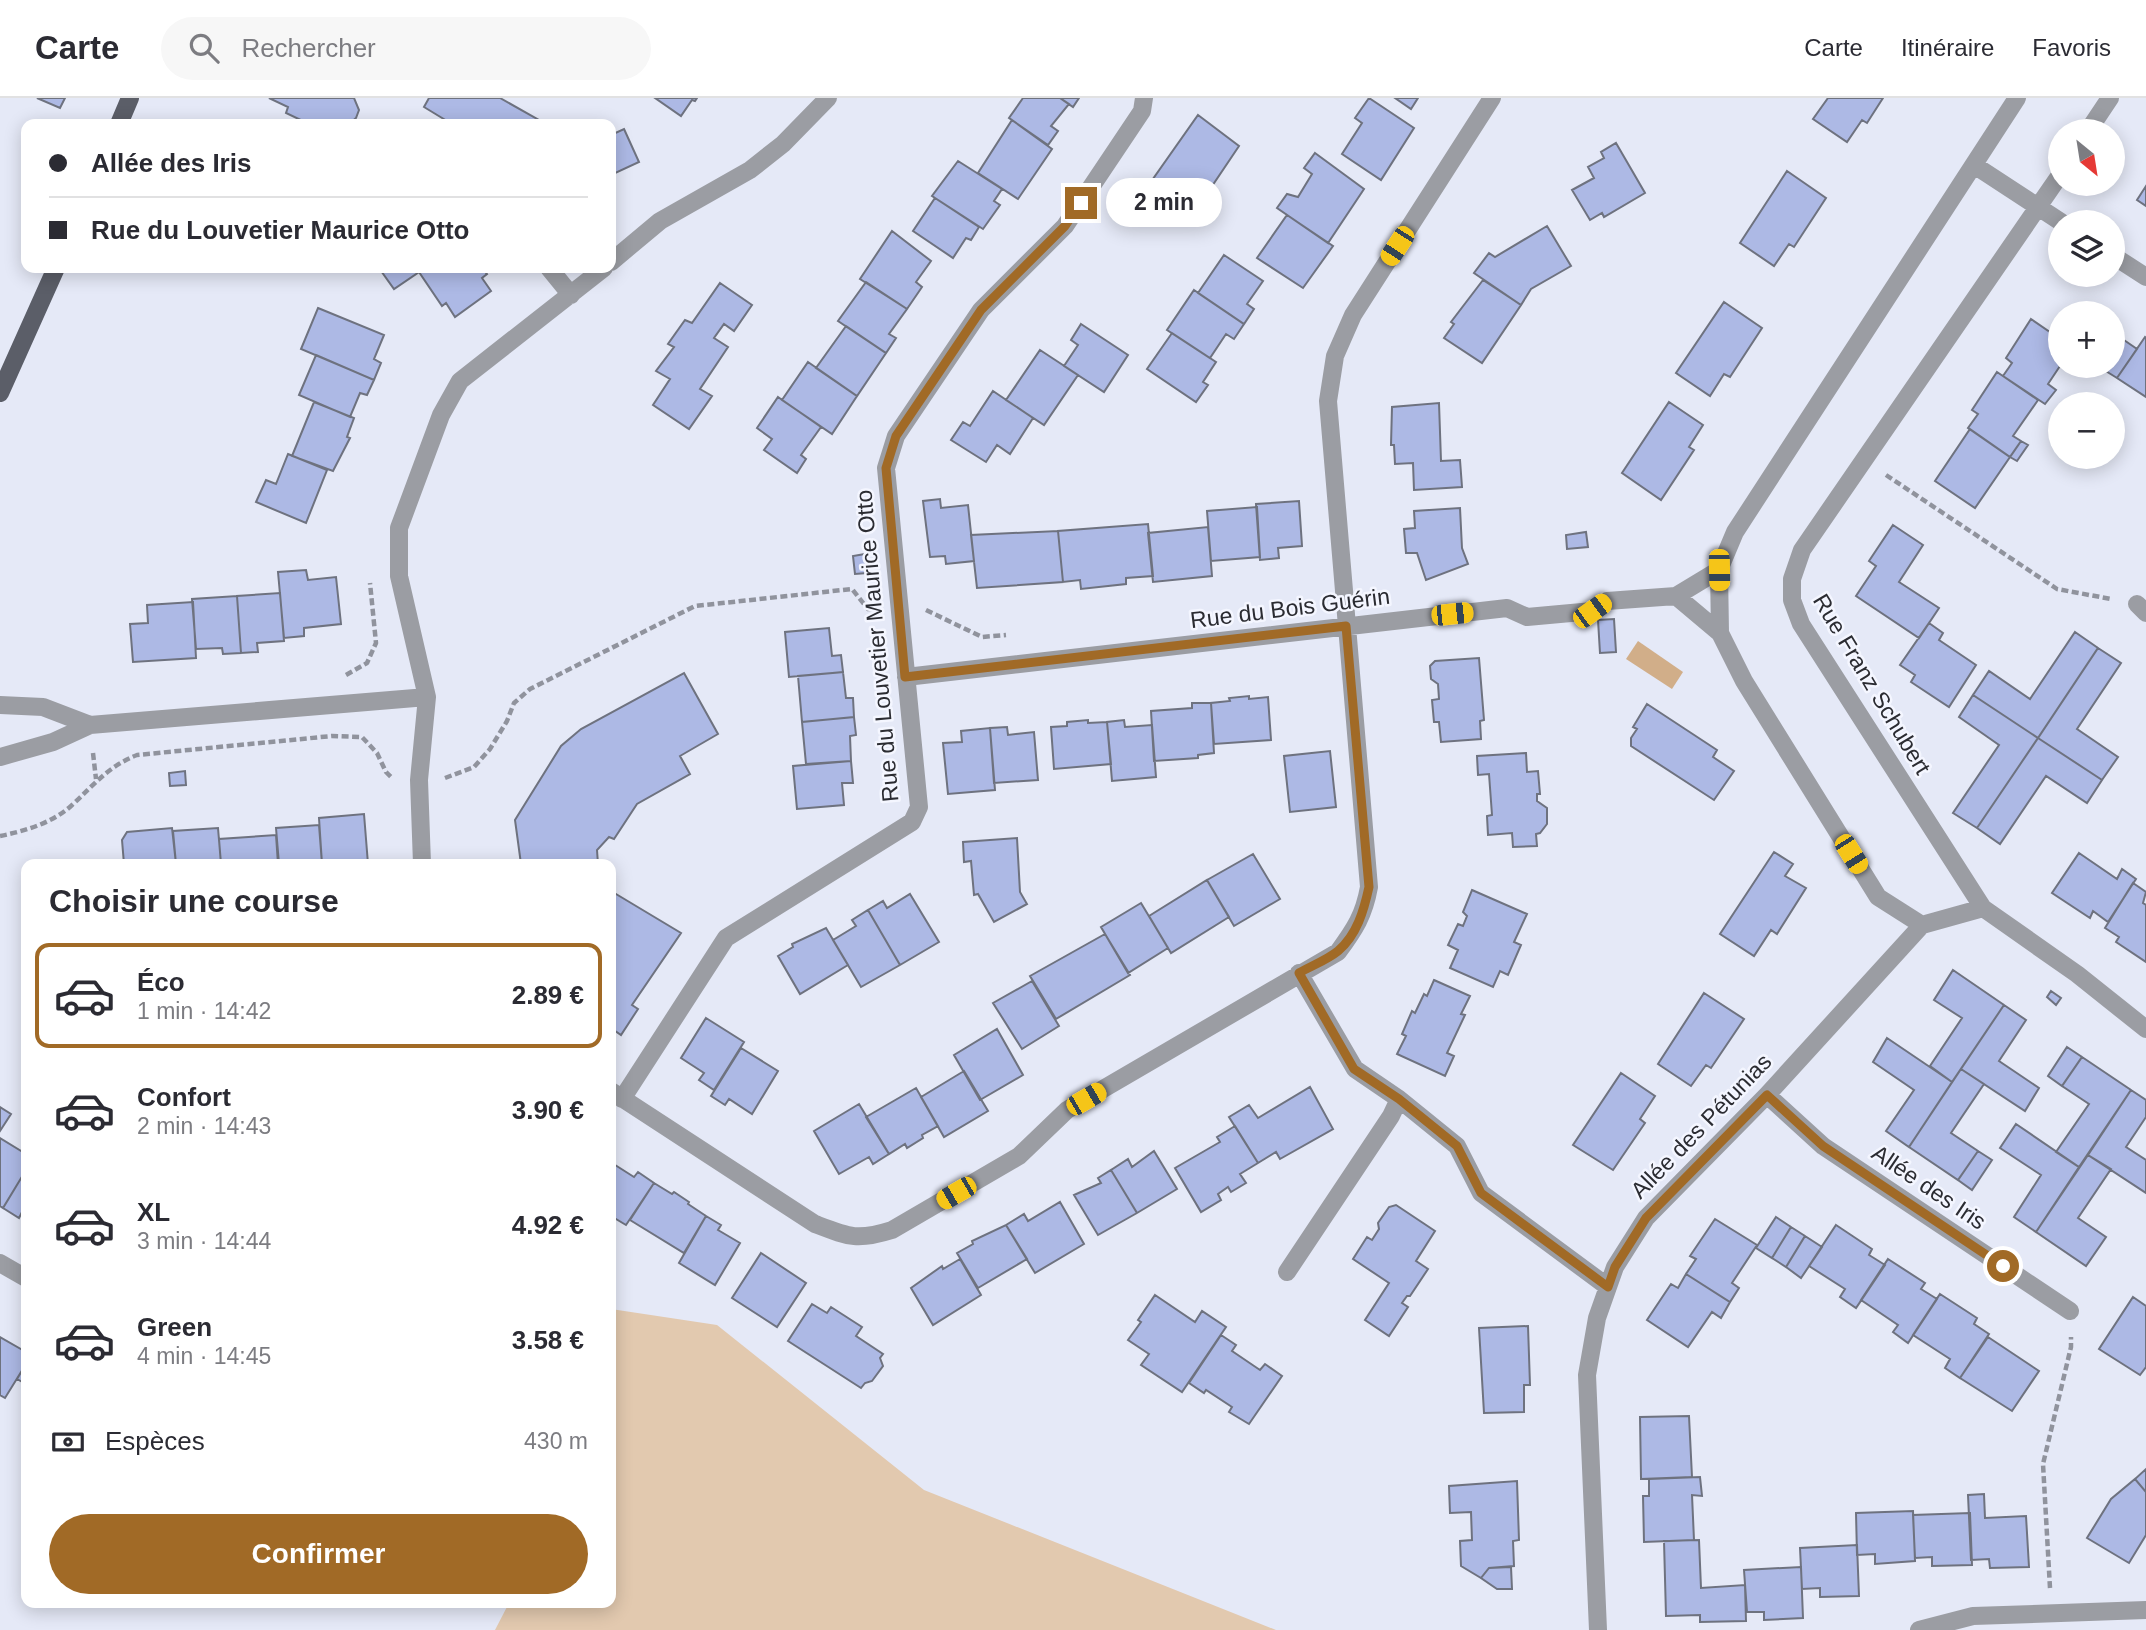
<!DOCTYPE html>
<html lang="fr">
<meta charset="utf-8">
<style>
:root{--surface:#fff;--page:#f7f7f7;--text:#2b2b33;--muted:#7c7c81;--line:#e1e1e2;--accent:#a16a26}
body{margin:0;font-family:Helvetica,sans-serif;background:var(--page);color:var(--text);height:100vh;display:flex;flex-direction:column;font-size:26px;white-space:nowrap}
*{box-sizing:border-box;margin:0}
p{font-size:23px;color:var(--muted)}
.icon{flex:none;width:38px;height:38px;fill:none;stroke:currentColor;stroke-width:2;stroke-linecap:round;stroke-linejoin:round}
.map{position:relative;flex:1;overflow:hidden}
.panel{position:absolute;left:21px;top:761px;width:595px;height:749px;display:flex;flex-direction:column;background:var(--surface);border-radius:14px;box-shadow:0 4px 18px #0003}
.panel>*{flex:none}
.guide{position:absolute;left:21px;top:21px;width:595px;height:154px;border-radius:14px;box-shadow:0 4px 18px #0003;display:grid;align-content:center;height:154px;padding:0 28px;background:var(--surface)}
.needle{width:46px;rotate:150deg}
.tools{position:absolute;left:2048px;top:21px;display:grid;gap:14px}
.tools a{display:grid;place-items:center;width:77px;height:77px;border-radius:50%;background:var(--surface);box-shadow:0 4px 18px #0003;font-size:35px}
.end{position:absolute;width:32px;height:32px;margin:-16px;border:9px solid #a16a26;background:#fff;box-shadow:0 0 0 4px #fff}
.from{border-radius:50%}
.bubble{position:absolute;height:49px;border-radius:24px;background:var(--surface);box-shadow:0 4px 18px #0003;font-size:23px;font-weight:800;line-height:49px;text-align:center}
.car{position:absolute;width:21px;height:42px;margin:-21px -10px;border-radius:9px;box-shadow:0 0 5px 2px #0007;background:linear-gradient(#f5c518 24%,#345 0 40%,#f5c518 0 76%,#345 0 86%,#f5c518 0)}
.guide b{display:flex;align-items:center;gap:24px;height:66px;font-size:26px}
.guide b+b{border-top:2px solid var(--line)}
.guide i{width:18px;height:18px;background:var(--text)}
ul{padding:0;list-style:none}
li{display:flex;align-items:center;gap:21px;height:105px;margin:0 14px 10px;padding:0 14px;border:4px solid transparent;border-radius:14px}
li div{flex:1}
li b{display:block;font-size:26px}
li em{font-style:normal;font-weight:800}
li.active{border-color:var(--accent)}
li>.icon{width:63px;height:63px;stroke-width:1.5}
h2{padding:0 28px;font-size:32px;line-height:84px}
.pay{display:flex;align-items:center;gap:18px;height:77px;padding:0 28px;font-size:26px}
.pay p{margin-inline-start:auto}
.action{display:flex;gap:14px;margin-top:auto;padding:14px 28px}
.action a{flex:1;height:80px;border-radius:42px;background:var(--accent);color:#fff;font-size:28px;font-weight:800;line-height:80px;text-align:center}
header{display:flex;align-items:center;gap:42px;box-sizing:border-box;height:98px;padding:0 35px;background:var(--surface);border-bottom:2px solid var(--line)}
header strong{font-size:33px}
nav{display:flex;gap:38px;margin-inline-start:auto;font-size:24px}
.search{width:490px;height:63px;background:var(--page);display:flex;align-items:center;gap:18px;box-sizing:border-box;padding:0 24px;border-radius:38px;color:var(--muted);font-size:26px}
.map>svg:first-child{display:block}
.green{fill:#e2c9af}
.water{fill:#d1ae89}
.building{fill:#adb9e5;stroke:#6e727f;stroke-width:2}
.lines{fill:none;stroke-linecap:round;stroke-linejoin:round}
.path{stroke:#90939d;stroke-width:4.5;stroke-dasharray:7 3.5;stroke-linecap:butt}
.street{stroke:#9b9da3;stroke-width:18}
.primary{stroke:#5b5e68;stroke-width:18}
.route{stroke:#a16a26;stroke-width:9}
.labels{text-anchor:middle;stroke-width:5;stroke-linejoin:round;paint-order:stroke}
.street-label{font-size:23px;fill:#2b2c32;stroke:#f4f6ff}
</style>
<header>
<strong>Carte</strong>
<div class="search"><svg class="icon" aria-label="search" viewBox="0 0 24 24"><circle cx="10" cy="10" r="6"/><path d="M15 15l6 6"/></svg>Rechercher</div>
<nav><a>Carte</a><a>Itinéraire</a><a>Favoris</a></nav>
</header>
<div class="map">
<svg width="2146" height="1532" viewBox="0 0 2146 1532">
<rect width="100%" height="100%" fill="#e5e9f7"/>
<!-- green -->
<path class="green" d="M611,1211L717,1227L924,1392L1276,1532H495L509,1505H611Z"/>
<!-- water -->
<path class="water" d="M1638,543L1683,574L1672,591L1626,561Z"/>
<!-- building -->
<path class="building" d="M37,0H65L60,10Z
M269,0H354L359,12L356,20L349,26H325L320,24L319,26H309L286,15L288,9Z
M429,0H500L546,26H452L424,9Z
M655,0H697L695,3L692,2L681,18Z
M1023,0H1060L1069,6L1051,28L1058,33L1048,47L1009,20Z
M1060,0H1079L1073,9Z
M1369,0L1414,30L1381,82L1342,56L1362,25L1355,20Z
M1395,0H1418L1411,11Z
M1828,0H1883L1867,25L1862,22L1847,44L1813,21Z
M1198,17L1239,48L1204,100L1196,94L1184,111L1148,88Z
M1012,22L1052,51L1018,101L978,75Z
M624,31L639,64L611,77V37Z
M1616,45L1645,95L1604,119L1602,115L1590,122L1572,92L1594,80L1588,69L1604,60L1601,54Z
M1315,55L1364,91L1328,145L1277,110L1287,96L1298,99L1312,76L1304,70Z
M958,63L1002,91L994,103L1000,107L983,131L932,98Z
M1787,73L1826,100L1794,149L1789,146L1774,168L1740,145Z
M2146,88V108L2137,102Z
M935,100L979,129L971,142L966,140L953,160L913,133Z
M1287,117L1333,148L1303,190L1257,160Z
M1547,128L1571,168L1531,191L1521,207L1474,175L1489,155L1495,159Z
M892,133L931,163L916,184L922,189L907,211L860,181Z
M1224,157L1263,183L1247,206L1254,211L1244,226L1198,195Z
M379,170H425L394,191Z
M425,170H482L487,176L482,180L491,193L455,219L446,205L442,208L419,174Z
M1483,182L1521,207L1482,265L1444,240L1454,226L1451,224Z
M866,184L907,211L889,236L896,240L886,255L838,223Z
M720,185L752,207L734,233L724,226L714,240L728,249L700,291L712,298L689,331L653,307L670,281L656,273L674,249L668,246L685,222L692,225Z
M1194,192L1244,226L1234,241L1226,236L1210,260L1167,232Z
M1724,204L1762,230L1730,279L1724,276L1710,298L1676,275Z
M318,210L384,237L374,261L381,265L374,282L301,251Z
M2031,221L2060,241V268L2048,286L2056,292L2045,306L2003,278L2012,265L2006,260Z
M1081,226L1128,257L1104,294L1064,268L1078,247L1071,242Z
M846,228L886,255L857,298L816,270Z
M2112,234L2121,240L2112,254Z
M1172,235L1216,264L1203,284L1208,287L1196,304L1147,271Z
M2145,239L2146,240V299L2117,280Z
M2121,240L2137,251L2117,280L2101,270L2112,268V254Z
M1040,252L1078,277L1044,327L1006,302Z
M316,257L374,282L367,297L360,295L350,319L299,297Z
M808,264L857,298L832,336L782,302Z
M1997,274L2038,302L2013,338L2021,343L2010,359L1968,330L1978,316L1972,312Z
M993,293L1033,320L1010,356L997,347L986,364L951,342L963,324L970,328Z
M778,299L821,329L801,357L806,361L797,375L764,352L772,341L757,330Z
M314,304L354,320L347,339L350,340L333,373L292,358Z
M1669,304L1703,327L1689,349L1694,352L1661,402L1622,375Z
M1439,305L1441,363L1460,362L1462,389L1414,392L1413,365L1395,366L1394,347H1391L1392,309Z
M1970,331L2010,359L1975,410L1935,383Z
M2021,343L2028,347L2017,363L2010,359Z
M288,356L327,372L306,425L256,404L266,382L276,386Z
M940,401L941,410L968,407L974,463L946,466L945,458L930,459L923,403Z
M1299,403L1302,448L1278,450L1279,460L1260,462L1256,406Z
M1257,409L1260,459L1211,463L1207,413Z
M1460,410L1462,450L1468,466L1426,482L1417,455H1406L1404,431L1415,430L1414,413Z
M1148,426L1153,478L1126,480V486L1081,491L1080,482L1063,484L1058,433Z
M1893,427L1923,447L1899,484L1939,510L1919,540L1856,498L1876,468L1869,463Z
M1208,429L1212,478L1153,484L1148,435Z
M1058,433L1063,484L977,490L971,437Z
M1586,434L1588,449L1567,451L1566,437Z
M865,456L867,475L855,476L853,458Z
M306,472L308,482L336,479L341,526L304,530V538L284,540L278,474Z
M280,495L284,543L257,545L258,554L241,555L237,498Z
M237,498L241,555L223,556L222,550L196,551L192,501Z
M193,504L196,560L133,564L130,526L148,525L147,507Z
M1614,521L1616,554L1600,555L1598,522Z
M1929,525L1943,535L1939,542L1976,567L1949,609L1911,584L1915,577L1900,567Z
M829,530L832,558L841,557L843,574L789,579L785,534Z
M2075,534L2098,550L2038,640L1973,597L1989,573L2030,601Z
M2098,550L2121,565L2077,631L2118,659L2102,682L2038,640Z
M1479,560L1484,622L1480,623L1481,641L1441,644L1439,624H1434L1432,602L1439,601L1438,586L1431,581L1430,568L1435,563Z
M843,574L846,600H853L854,619L802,624L798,578Z
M684,575L718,636L680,658L690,676L637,706L614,741L609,739L597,752L598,766H521L515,722L561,648L581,631Z
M1973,597L2038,640L1977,730L1953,715L1999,647L1959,619Z
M1249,598V601L1268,599L1271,642L1214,646L1211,605L1230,603L1229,600Z
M1192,605H1211L1214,655L1198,657V660L1154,663L1151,613L1192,610Z
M1647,606L1717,652L1713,659L1734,673L1714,702L1631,648V640L1637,631L1633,629Z
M854,619L856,637L850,638L851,663L806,666L802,624Z
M1088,622V625L1107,624L1111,666L1054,671L1051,629L1067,628V624Z
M1124,622L1125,629L1152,627L1156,679L1112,683L1107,624Z
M1007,629L1008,637L1034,634L1038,682L994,685L990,630Z
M990,630L995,692L948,696L943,645L962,644L961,633Z
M2038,640L2102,682L2087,705L2046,678L2000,746L1977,730Z
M1330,653L1336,709L1290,714L1284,658Z
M1526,655L1527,674L1538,673L1540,696H1537V703L1547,710V726L1540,735L1536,736L1537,748L1513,749L1512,735L1488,737L1487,718L1492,717L1489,676L1478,677L1477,658Z
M851,663L853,685H842L844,707L797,711L793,668Z
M185,673L186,687L170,688L169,675Z
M364,716L368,766H322L319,720Z
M319,727L322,766H279L276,730Z
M172,730L176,766H124L122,742L127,734Z
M218,730L221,766H176L173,733Z
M276,737L278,766H221L219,741Z
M1017,740L1020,794L1027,806L994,824L978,796L974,797L971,763L964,764L963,744Z
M1774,754L1793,766L1785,778L1806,790L1777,836L1771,832L1754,858L1720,836Z
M2079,755L2117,781L2122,771L2136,781L2108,824L2093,813L2090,820L2052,795Z
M1253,756L1280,801L1234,828L1207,782Z
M1207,782L1229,819L1171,855L1149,818Z
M2133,785L2146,794L2143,805L2146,807V864L2116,844L2119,839L2105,830Z
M1472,792L1527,816L1514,844L1521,847L1508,877L1500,873L1493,889L1450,870L1458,852L1448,847L1458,826L1463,828L1467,818L1463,814Z
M611,793L681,835L632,907L638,911L621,937L611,930Z
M910,796L939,844L900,867L868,812L883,803L887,810Z
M1141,805L1168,850L1128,875L1101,829Z
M868,812L900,867L861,889L833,842L856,828L852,822Z
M826,830L848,867L800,896L778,858L793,849L792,846Z
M1105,836L1130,877L1056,921L1030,878Z
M1953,872L2004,907L1952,984L1930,968L1962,920L1934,902Z
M1434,882L1470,898L1461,916L1465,917L1447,955L1454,958L1445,978L1397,956L1406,938L1402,936L1412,913L1415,915L1424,896L1427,898Z
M1032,883L1059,928L1022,951L993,905Z
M2051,893L2061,900L2056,907L2047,899Z
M1704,895L1744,921L1711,970L1706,967L1691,988L1658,966Z
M2004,907L2026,922L1999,963L2039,990L2025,1013L1961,971Z
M706,920L744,944L714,992L699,982L704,975L681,960Z
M997,931L1023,977L980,1002L954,957Z
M1887,940L1952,984L1909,1049L1886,1033L1914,992L1873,964Z
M2067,949L2082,959L2062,988L2048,978Z
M741,950L778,973L752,1016L729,1001L725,1007L711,998Z
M2082,959L2131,992L2079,1069L2056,1054L2089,1006L2062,988Z
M1961,971L1984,986L1951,1035L1978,1053L1958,1082L1909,1049Z
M964,973L988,1013L944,1039L921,999Z
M1621,975L1655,998L1640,1021L1645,1025L1613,1072L1573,1047Z
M1310,989L1333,1031L1280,1061L1276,1054L1258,1065L1229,1019L1249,1007L1258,1020Z
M916,990L938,1028L922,1037L923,1040L907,1050L905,1046L889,1056L866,1019Z
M2131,992L2146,1002V1019L2126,1049L2146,1062V1095L2088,1057Z
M859,1006L889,1056L873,1066L869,1059L839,1076L814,1033Z
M0,1009L11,1016L0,1033Z
M2016,1026L2079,1069L2036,1134L2014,1119L2041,1077L2000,1050Z
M1235,1028L1258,1065L1240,1076L1246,1085L1231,1094L1228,1089L1218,1096L1221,1102L1201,1114L1175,1070L1220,1044L1217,1039Z
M0,1040L26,1056V1072L3,1110L0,1108Z
M1154,1053L1177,1091L1137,1115L1111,1072L1128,1061L1132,1069Z
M1978,1053L1992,1062L1972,1092L1958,1082Z
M2088,1057L2111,1071L2078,1120L2106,1139L2086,1168L2036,1134Z
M612,1065L634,1079L638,1074L654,1085L626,1127L611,1118Z
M26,1072V1116L22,1114L19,1120L3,1110Z
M1111,1072L1137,1115L1098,1137L1074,1097L1101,1085L1098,1080Z
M654,1085L672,1096L674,1094L689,1104L688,1106L706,1118L684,1155L630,1122Z
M1060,1104L1084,1146L1035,1175L1006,1127L1024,1116L1028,1123Z
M1396,1107L1435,1133L1416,1163L1428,1171L1410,1198H1407L1402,1205L1408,1209L1389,1238L1365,1222L1389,1185L1353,1161L1367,1139L1372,1142L1379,1131L1378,1125L1389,1109Z
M706,1118L721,1127L718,1132L740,1145L715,1187L679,1165Z
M1776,1119L1791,1129L1772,1160L1756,1150Z
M1715,1121L1757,1147L1732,1185L1739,1190L1730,1204L1686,1176L1696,1161L1690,1158Z
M1006,1127L1027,1161L978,1190L957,1155L973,1146L972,1143Z
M1836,1127L1872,1151L1869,1157L1885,1167L1856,1210L1840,1199L1845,1191L1809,1168Z
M1791,1129L1805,1138L1786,1169L1772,1160Z
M1805,1138L1822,1149L1801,1180L1786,1169Z
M761,1155L806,1185L777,1229L732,1200Z
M960,1161L981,1197L933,1227L911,1190L942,1168L943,1171Z
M1888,1161L1925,1185L1921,1191L1937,1201L1908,1245L1893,1234L1898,1227L1861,1202Z
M1686,1176L1730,1204L1721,1220L1712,1214L1688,1249L1647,1222L1671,1186L1678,1190Z
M1940,1196L1977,1220L1974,1226L1989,1236L1960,1280L1945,1270L1950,1261L1913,1237Z
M1155,1197L1195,1224L1202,1213L1226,1229L1182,1294L1141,1267L1149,1256L1128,1242L1141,1224L1138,1222Z
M2133,1199L2146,1208V1269L2140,1277L2099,1251Z
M812,1206L827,1215L831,1209L862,1229L856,1238L883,1256L880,1260L883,1268L872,1283L865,1285L861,1290L788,1243Z
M1528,1228L1530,1287H1524V1314L1484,1315L1479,1230Z
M1221,1237L1236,1247L1232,1253L1260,1272L1265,1266L1282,1278L1249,1326L1229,1314L1232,1309L1206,1292L1204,1295L1189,1285Z
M0,1239L26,1254V1266L5,1300L0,1297Z
M1988,1239L2039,1273L2012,1313L1960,1280Z
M26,1266V1286L17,1281Z
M1689,1318L1692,1379L1641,1381L1640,1319Z
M2146,1371V1394L2135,1381Z
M1700,1379L1702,1398L1692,1397L1694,1442L1644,1444L1643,1398H1649V1381Z
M2135,1381L2146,1394V1437L2129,1465L2087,1440L2111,1401Z
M1517,1383L1519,1442L1513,1443L1514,1468L1489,1470L1481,1480L1461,1468L1460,1443L1472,1442L1471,1414L1450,1415L1449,1388Z
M1984,1396L1985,1420L2026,1418L2029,1469L1990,1470L1989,1461L1971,1462L1968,1397Z
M1913,1413L1915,1463L1875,1466V1456L1857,1457L1856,1415Z
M1970,1415L1972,1467L1932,1468V1459L1915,1460L1913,1417Z
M1699,1442L1701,1490L1745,1487L1746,1523L1700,1524V1517L1666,1518L1664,1443Z
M1857,1447L1859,1498L1820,1499V1490L1802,1491L1800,1450Z
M1511,1469L1512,1491H1497L1481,1480L1489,1470Z
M1801,1469L1803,1520L1764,1522V1514H1747L1744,1472Z"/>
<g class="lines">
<!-- path -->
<path class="path" d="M1886,377L2057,491L2111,501
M926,512L982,539L1006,537
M346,577L367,565L376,545L370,485
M93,655L96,681
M445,680L474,669L490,651L507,623L514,605L530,591L695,508L852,491L868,511H873
M0,738C25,733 52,725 71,708C94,687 107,669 137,657L332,638L362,639L377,655L386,674L392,680
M2050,1490L2043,1366L2071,1249V1239"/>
<!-- street -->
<path class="street" d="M2088,33L2110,0
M1974,67L2061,124
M2060,77L1802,452L1792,481V502L1801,526L1983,810L2077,876L2146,931
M2112,157L2146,179
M611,164L660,123L750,72L783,46L828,0
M549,170L571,197
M1676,498L1720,535
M2137,506L2146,515
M906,579L1507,510L1527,519L1593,513L1607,503L1676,498L1719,472
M0,607L43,609L90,627
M0,659L53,644L90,627L427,599
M422,766L419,682L427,599L399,478V430L441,317L460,283L604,170
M1922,827L1878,799L1744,583L1720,535L1719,472L1735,434L2017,0
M611,993L815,1126C849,1139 857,1143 892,1132L1019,1058L1067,1012L1338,854C1355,831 1364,817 1369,789L1328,303L1335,258L1353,217L1492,0
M1767,997L1823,1048L2070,1213
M622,1001L726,840L912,724L919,709L886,370L896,338L981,212L1065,128L1142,13L1144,0
M1399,1001L1457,1048L1481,1095L1608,1189
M0,1165L26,1180
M1287,1174L1391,1018L1399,1001L1355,971L1299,875
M1598,1532L1587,1277L1597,1220L1615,1169L1646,1120L1767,997L1922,827L1983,810
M1919,1532L1973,1518L2146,1512"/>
<!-- primary -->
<path class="primary" d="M119,26L130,0
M0,295L56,170"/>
</g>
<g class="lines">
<!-- route -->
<path class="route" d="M1081,105L1065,128L981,212L896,338L886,370L905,579L1346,528L1369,789C1364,812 1357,837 1338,853C1327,862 1311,868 1299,875L1354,971L1399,1001L1457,1048L1481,1095L1608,1189L1615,1169L1646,1120L1767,997L1823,1048L2003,1168"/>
</g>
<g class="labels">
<!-- street labels -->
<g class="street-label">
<text transform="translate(1290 510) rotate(-7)" y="8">Rue du Bois Guérin</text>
<text transform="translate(877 548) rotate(-95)" y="8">Rue du Louvetier Maurice Otto</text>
<text transform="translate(1872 586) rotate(59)" y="8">Rue Franz Schubert</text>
<text transform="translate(1701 1028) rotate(-46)" y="8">Allée des Pétunias</text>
<text transform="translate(1929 1089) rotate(34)" y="8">Allée des Iris</text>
</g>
</g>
</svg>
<div class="tools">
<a><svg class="needle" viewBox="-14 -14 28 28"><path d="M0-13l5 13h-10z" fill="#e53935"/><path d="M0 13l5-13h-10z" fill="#7c7c81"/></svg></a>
<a><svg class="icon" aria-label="layers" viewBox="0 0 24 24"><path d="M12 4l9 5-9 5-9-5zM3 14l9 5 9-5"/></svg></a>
<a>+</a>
<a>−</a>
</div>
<i class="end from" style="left:2003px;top:1168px"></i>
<i class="end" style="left:1081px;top:105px"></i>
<div class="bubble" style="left:1106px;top:80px;width:116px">2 min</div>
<i class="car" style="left:1397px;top:148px;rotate:213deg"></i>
<i class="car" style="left:1719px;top:472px;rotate:179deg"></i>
<i class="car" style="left:1592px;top:513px;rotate:54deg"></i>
<i class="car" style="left:1452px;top:516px;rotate:84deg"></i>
<i class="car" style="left:1851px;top:756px;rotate:148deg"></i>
<i class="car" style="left:1086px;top:1001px;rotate:60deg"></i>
<i class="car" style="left:956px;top:1095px;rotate:240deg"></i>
<div class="guide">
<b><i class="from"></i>Allée des Iris</b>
<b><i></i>Rue du Louvetier Maurice Otto</b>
</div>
<section class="panel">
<h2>Choisir une course</h2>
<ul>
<li class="active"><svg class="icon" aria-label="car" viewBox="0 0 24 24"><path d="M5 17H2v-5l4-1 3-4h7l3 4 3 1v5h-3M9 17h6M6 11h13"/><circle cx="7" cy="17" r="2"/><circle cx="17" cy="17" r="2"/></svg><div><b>Éco</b><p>1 min · 14:42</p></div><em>2.89 €</em></li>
<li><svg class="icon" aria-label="car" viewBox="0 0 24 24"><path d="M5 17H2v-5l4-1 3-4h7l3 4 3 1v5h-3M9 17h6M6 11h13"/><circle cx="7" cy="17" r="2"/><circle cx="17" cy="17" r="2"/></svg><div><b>Confort</b><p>2 min · 14:43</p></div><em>3.90 €</em></li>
<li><svg class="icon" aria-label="car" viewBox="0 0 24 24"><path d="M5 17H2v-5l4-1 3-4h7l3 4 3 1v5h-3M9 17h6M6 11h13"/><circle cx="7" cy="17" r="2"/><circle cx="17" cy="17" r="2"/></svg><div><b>XL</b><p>3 min · 14:44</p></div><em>4.92 €</em></li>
<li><svg class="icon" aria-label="car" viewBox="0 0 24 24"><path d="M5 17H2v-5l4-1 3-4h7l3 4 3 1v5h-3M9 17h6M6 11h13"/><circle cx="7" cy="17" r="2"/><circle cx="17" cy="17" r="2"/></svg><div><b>Green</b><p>4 min · 14:45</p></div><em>3.58 €</em></li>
</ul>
<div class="pay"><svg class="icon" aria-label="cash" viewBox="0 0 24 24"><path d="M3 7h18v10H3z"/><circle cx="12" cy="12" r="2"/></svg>Espèces<p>430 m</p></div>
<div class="action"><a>Confirmer</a></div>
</section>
</div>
